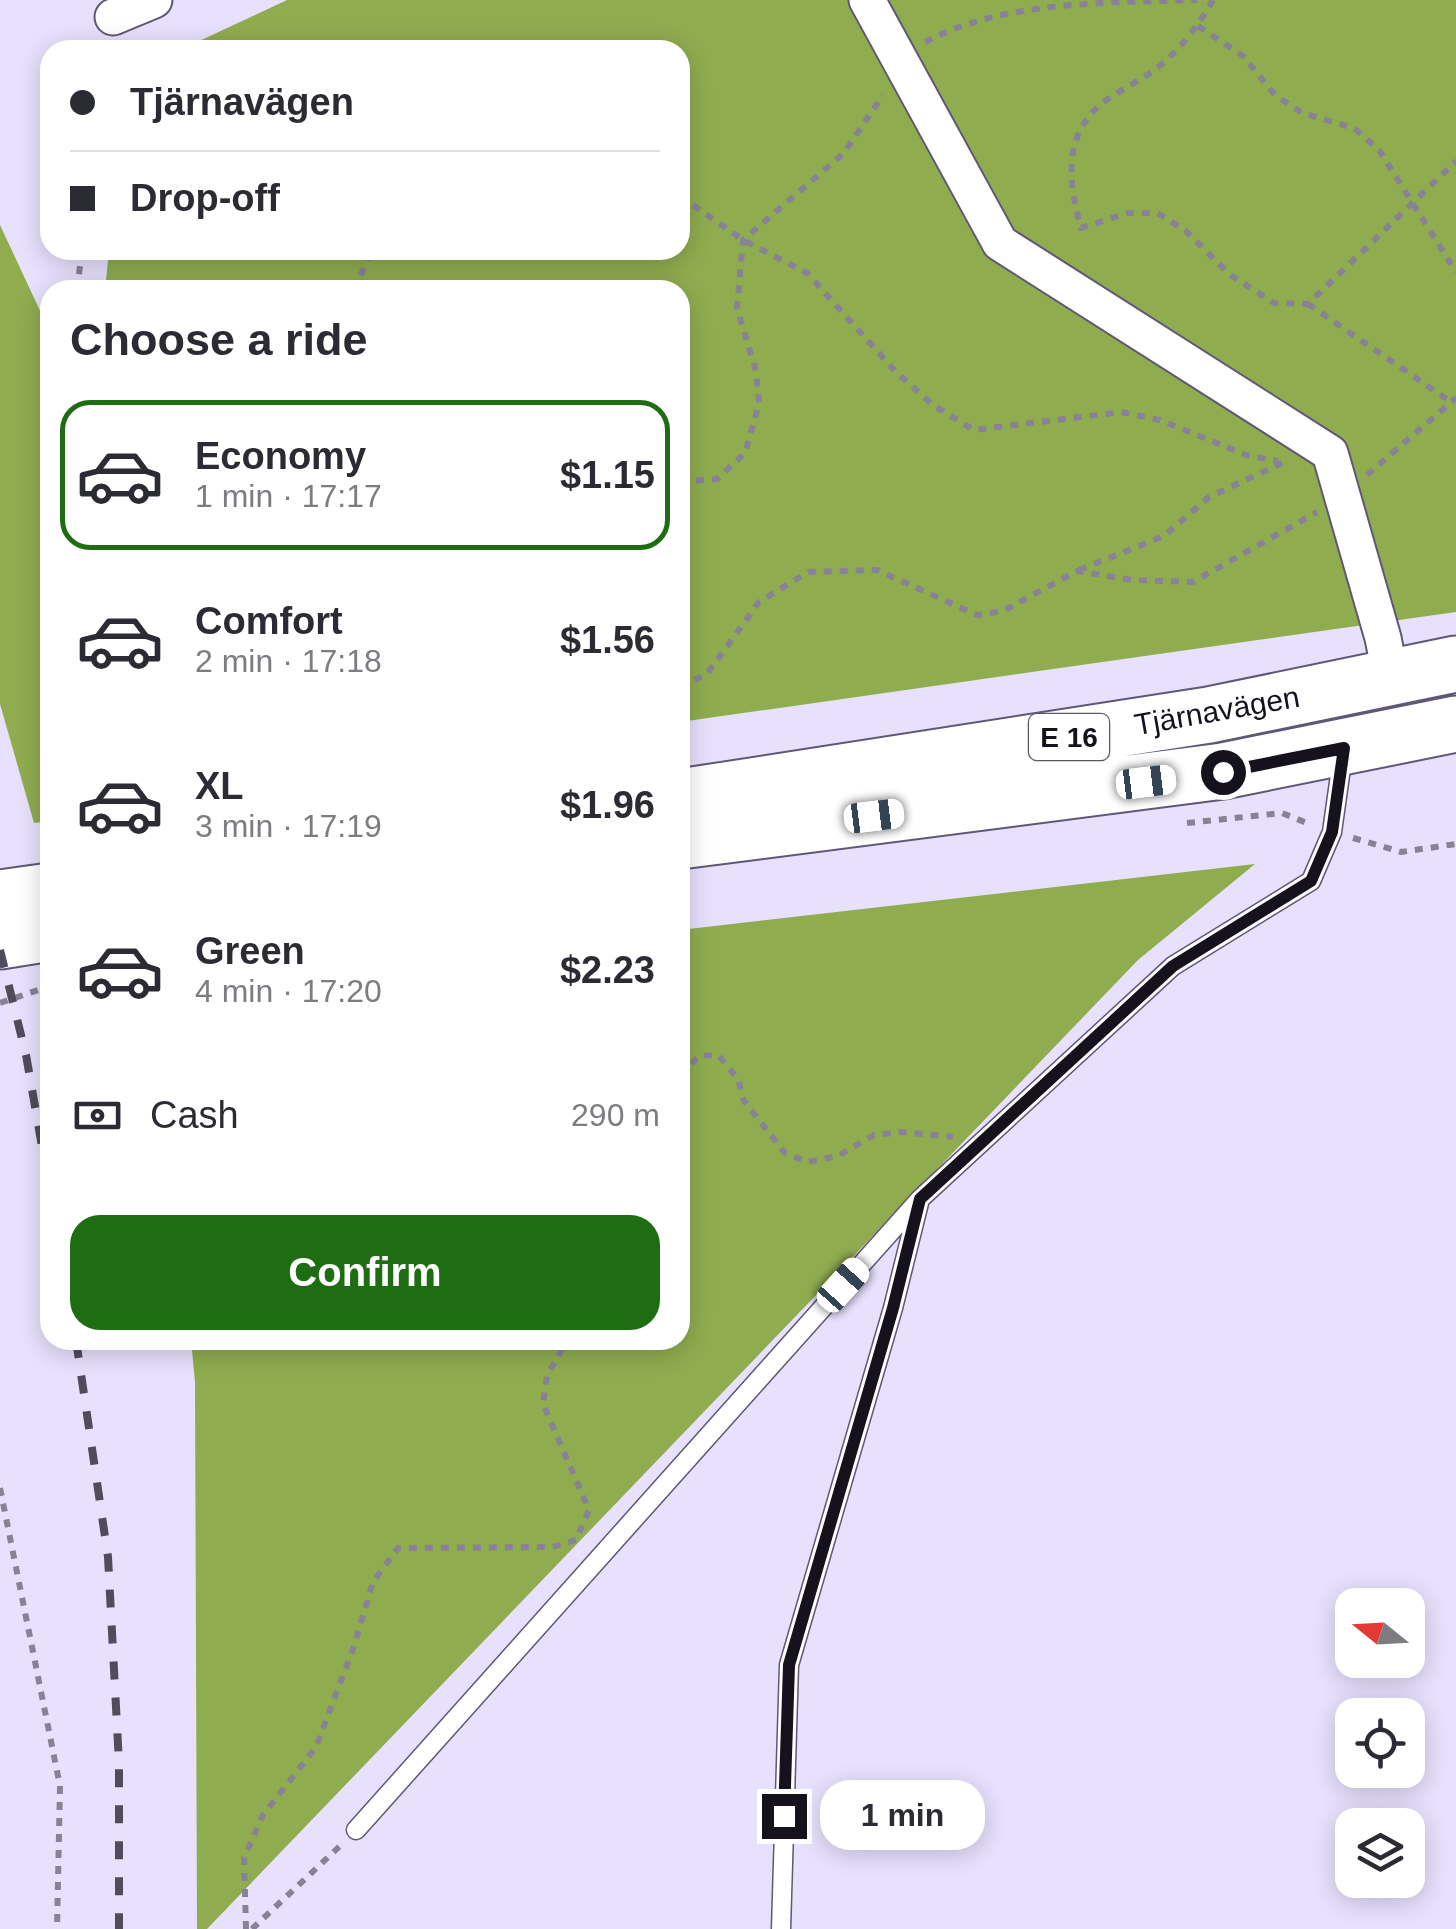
<!DOCTYPE html>
<meta charset="utf-8">
<style>
:root{--surface:#fff;--page:#f2f2f3;--text:#2b2b33;--muted:#7c7c81;--line:#e1e1e2;--accent:#1f6d12}
body{margin:0;font-family:Helvetica,sans-serif;background:var(--page);color:var(--text);height:100vh;display:flex;flex-direction:column;font-size:38px;white-space:nowrap}
*{box-sizing:border-box;margin:0}
p{font-size:32px;color:var(--muted)}
.icon{flex:none;width:55px;height:55px;fill:none;stroke:currentColor;stroke-width:2;stroke-linecap:round;stroke-linejoin:round}
.map{position:relative;flex:1;overflow:hidden}
.drawer{position:absolute;left:40px;top:280px;width:650px;height:1070px;display:flex;flex-direction:column;background:var(--surface);border-radius:30px;box-shadow:0 5px 25px #0003}
.drawer>*{flex:none}
.top-card{position:absolute;left:40px;top:40px;width:650px;height:220px;border-radius:30px;box-shadow:0 5px 25px #0003;display:grid;align-content:center;height:220px;padding:0 30px;background:var(--surface)}
.needle{width:65px;rotate:288deg}
.tools{position:absolute;left:1335px;top:1588px;display:grid;gap:20px}
.tools a{display:grid;place-items:center;width:90px;height:90px;border-radius:20px;background:var(--surface);box-shadow:0 5px 25px #0003;font-size:50px}
.end{position:absolute;width:45px;height:45px;margin:-22px;border:12px solid #15111d;background:#fff;box-shadow:0 0 0 5px #fff}
.from{border-radius:50%}
.bubble{position:absolute;height:70px;border-radius:30px;background:var(--surface);box-shadow:0 5px 25px #0003;font-size:32px;font-weight:800;line-height:70px;text-align:center}
.car{position:absolute;width:30px;height:60px;margin:-30px -15px;border-radius:12px;box-shadow:0 0 8px 2px #0007;background:linear-gradient(#fff 24%,#345 0 40%,#fff 0 76%,#345 0 86%,#fff 0)}
.top-card b{display:flex;align-items:center;gap:35px;height:95px;font-size:38px}
.top-card b+b{border-top:2px solid var(--line)}
.top-card i{width:25px;height:25px;background:var(--text)}
ul{padding:0;list-style:none}
li{display:flex;align-items:center;gap:30px;height:150px;margin:0 20px 15px;padding:0 10px;border:5px solid transparent;border-radius:30px}
li div{flex:1}
li b{display:block;font-size:38px}
li em{font-style:normal;font-weight:800}
li.selected{border-color:var(--accent)}
li>.icon{width:90px;height:90px;stroke-width:1.5}
h2{padding:0 30px;font-size:45px;line-height:120px}
.pay{display:flex;align-items:center;gap:25px;height:110px;padding:0 30px;font-size:38px}
.pay p{margin-inline-start:auto}
.cta{display:flex;gap:20px;margin-top:auto;padding:20px 30px}
.cta a{flex:1;height:115px;border-radius:30px;background:var(--accent);color:#fff;font-size:40px;font-weight:800;line-height:115px;text-align:center}
.map>svg:first-child{display:block}
.forest{fill:#8fad4f}
.lines{fill:none;stroke-linecap:round;stroke-linejoin:round}
.service-casing{stroke:#5f5775;stroke-width:21}
.minor-casing{stroke:#5f5775;stroke-width:39}
.trunk-casing{stroke:#5f5775;stroke-width:59}
.path{stroke:#888297;stroke-width:6;stroke-dasharray:8 8;stroke-linecap:butt}
.service{stroke:#fff;stroke-width:18}
.minor{stroke:#fff;stroke-width:35}
.trunk{stroke:#fff;stroke-width:55}
.rail{stroke:#504c5c;stroke-width:8;stroke-dasharray:18 18;stroke-linecap:butt}
.route{stroke:#15111d;stroke-width:12}
.labels{text-anchor:middle;stroke-width:10;stroke-linejoin:round;paint-order:stroke}
.shield{fill:#fff;stroke:#5b5861;stroke-width:2.5}
.shield-label{font-size:28px;font-weight:bold;fill:#15111d}
.street-label{font-size:30px;fill:#15111d;stroke:#fff}
</style>
<div class="map">
<svg width="1456" height="1929" viewBox="0 0 1456 1929">
<rect width="100%" height="100%" fill="#e8e1fe"/>
<!-- forest -->
<path class="forest" d="M287,0H1456V612L680,722V290H105L109,250H680V50H180Z
M0,225L43,317L50,345V821L34,823L0,704Z
M1255,864L1138,960L207,1929H197L195,1382L191,1340H680V930Z"/>
<g class="lines">
<!-- service casing -->
<g class="service-casing">
<path id="service" d="M356,1830L920,1199L1173,966L1311,881L1332,832L1343,754
M781,1929L789,1665L893,1308L919,1203"/>
</g>
<!-- minor casing -->
<g class="minor-casing">
<path id="minor" d="M867,0L1000,243L1330,453L1383,638L1391,678
M113,17L154,0"/>
</g>
<!-- trunk casing -->
<g class="trunk-casing">
<path id="trunk" d="M680,797L1209,715L1456,664
M680,841L1223,771L1456,724
M0,898L50,891
M0,941L50,933"/>
</g>
<!-- path -->
<path class="path" d="M1213,0C1198,26 1178,53 1153,71C1136,83 1116,92 1100,105C1062,138 1069,185 1081,228L1127,213H1157L1185,230L1229,274L1274,303L1308,304L1456,161
M1198,26L1243,56L1275,95L1302,113L1354,128L1379,150L1456,272
M925,42C1005,0 1107,3 1197,0
M680,196L743,240L807,273L895,371L933,405L974,430L1121,412L1160,420L1246,455L1278,461
M77,290L82,250
M354,290L372,250
M1308,304L1451,402
M1367,475L1456,398
M680,482L717,479L745,453L759,404L756,371L737,308L743,240L844,153L883,95
M1079,570L1164,536L1209,497L1282,463
M680,687L707,674L759,602L808,572L877,570L977,615L1003,611L1077,571L1132,580L1193,582L1317,512
M1187,823L1282,813L1312,825
M1353,838L1401,852L1456,844
M0,1003L50,986
M680,1075L700,1055L719,1056L738,1079L744,1101L785,1153L807,1162L838,1156L874,1135L902,1132L953,1137
M0,1488L60,1786L57,1929
M246,1929L244,1858L263,1815L316,1747L353,1649L373,1582L398,1548L552,1547L576,1540L589,1510L543,1404L547,1376L567,1340
M252,1929L341,1845"/>
<!-- service -->
<use href="#service" class="service"/>
<!-- minor -->
<use href="#minor" class="minor"/>
<!-- trunk -->
<use href="#trunk" class="trunk"/>
<!-- rail -->
<path class="rail" d="M0,950L26,1055L50,1192
M76,1340L108,1557L119,1763V1929"/>
</g>
<g class="lines">
<!-- route -->
<path class="route" d="M784,1816L789,1665L893,1308L920,1199L1173,966L1311,881L1332,832L1344,748L1223,772"/>
</g>
<g class="labels">
<!-- shield labels -->
<rect class="shield" x="1029" y="714" width="80" height="46" rx="8"/>
<g class="shield-label">
<text x="1069" y="747">E 16</text>
</g>
<!-- street labels -->
<g class="street-label">
<text transform="translate(1217 711) rotate(-10)" y="10">Tjärnavägen</text>
</g>
</g>
</svg>
<div class="tools">
<a><svg class="needle" viewBox="-14 -14 28 28"><path d="M0-13l5 13h-10z" fill="#e53935"/><path d="M0 13l5-13h-10z" fill="#7c7c81"/></svg></a>
<a><svg class="icon" aria-label="locate" viewBox="0 0 24 24"><circle cx="12" cy="12" r="6"/><path d="M12 2v4M12 18v4M2 12h4M18 12h4"/></svg></a>
<a><svg class="icon" aria-label="layers" viewBox="0 0 24 24"><path d="M12 4l9 5-9 5-9-5zM3 14l9 5 9-5"/></svg></a>
</div>
<i class="end from" style="left:1223px;top:772px"></i>
<i class="end" style="left:784px;top:1816px"></i>
<div class="bubble" style="left:820px;top:1780px;width:165px">1 min</div>
<i class="car" style="left:1146px;top:782px;rotate:83deg"></i>
<i class="car" style="left:874px;top:816px;rotate:83deg"></i>
<i class="car" style="left:843px;top:1285px;rotate:42deg"></i>
<div class="top-card">
<b><i class="from"></i>Tjärnavägen</b>
<b><i></i>Drop-off</b>
</div>
<section class="drawer">
<h2>Choose a ride</h2>
<ul>
<li class="selected"><svg class="icon" aria-label="car" viewBox="0 0 24 24"><path d="M5 17H2v-5l4-1 3-4h7l3 4 3 1v5h-3M9 17h6M6 11h13"/><circle cx="7" cy="17" r="2"/><circle cx="17" cy="17" r="2"/></svg><div><b>Economy</b><p>1 min · 17:17</p></div><em>$1.15</em></li>
<li><svg class="icon" aria-label="car" viewBox="0 0 24 24"><path d="M5 17H2v-5l4-1 3-4h7l3 4 3 1v5h-3M9 17h6M6 11h13"/><circle cx="7" cy="17" r="2"/><circle cx="17" cy="17" r="2"/></svg><div><b>Comfort</b><p>2 min · 17:18</p></div><em>$1.56</em></li>
<li><svg class="icon" aria-label="car" viewBox="0 0 24 24"><path d="M5 17H2v-5l4-1 3-4h7l3 4 3 1v5h-3M9 17h6M6 11h13"/><circle cx="7" cy="17" r="2"/><circle cx="17" cy="17" r="2"/></svg><div><b>XL</b><p>3 min · 17:19</p></div><em>$1.96</em></li>
<li><svg class="icon" aria-label="car" viewBox="0 0 24 24"><path d="M5 17H2v-5l4-1 3-4h7l3 4 3 1v5h-3M9 17h6M6 11h13"/><circle cx="7" cy="17" r="2"/><circle cx="17" cy="17" r="2"/></svg><div><b>Green</b><p>4 min · 17:20</p></div><em>$2.23</em></li>
</ul>
<div class="pay"><svg class="icon" aria-label="cash" viewBox="0 0 24 24"><path d="M3 7h18v10H3z"/><circle cx="12" cy="12" r="2"/></svg>Cash<p>290 m</p></div>
<div class="cta"><a>Confirm</a></div>
</section>
</div>
